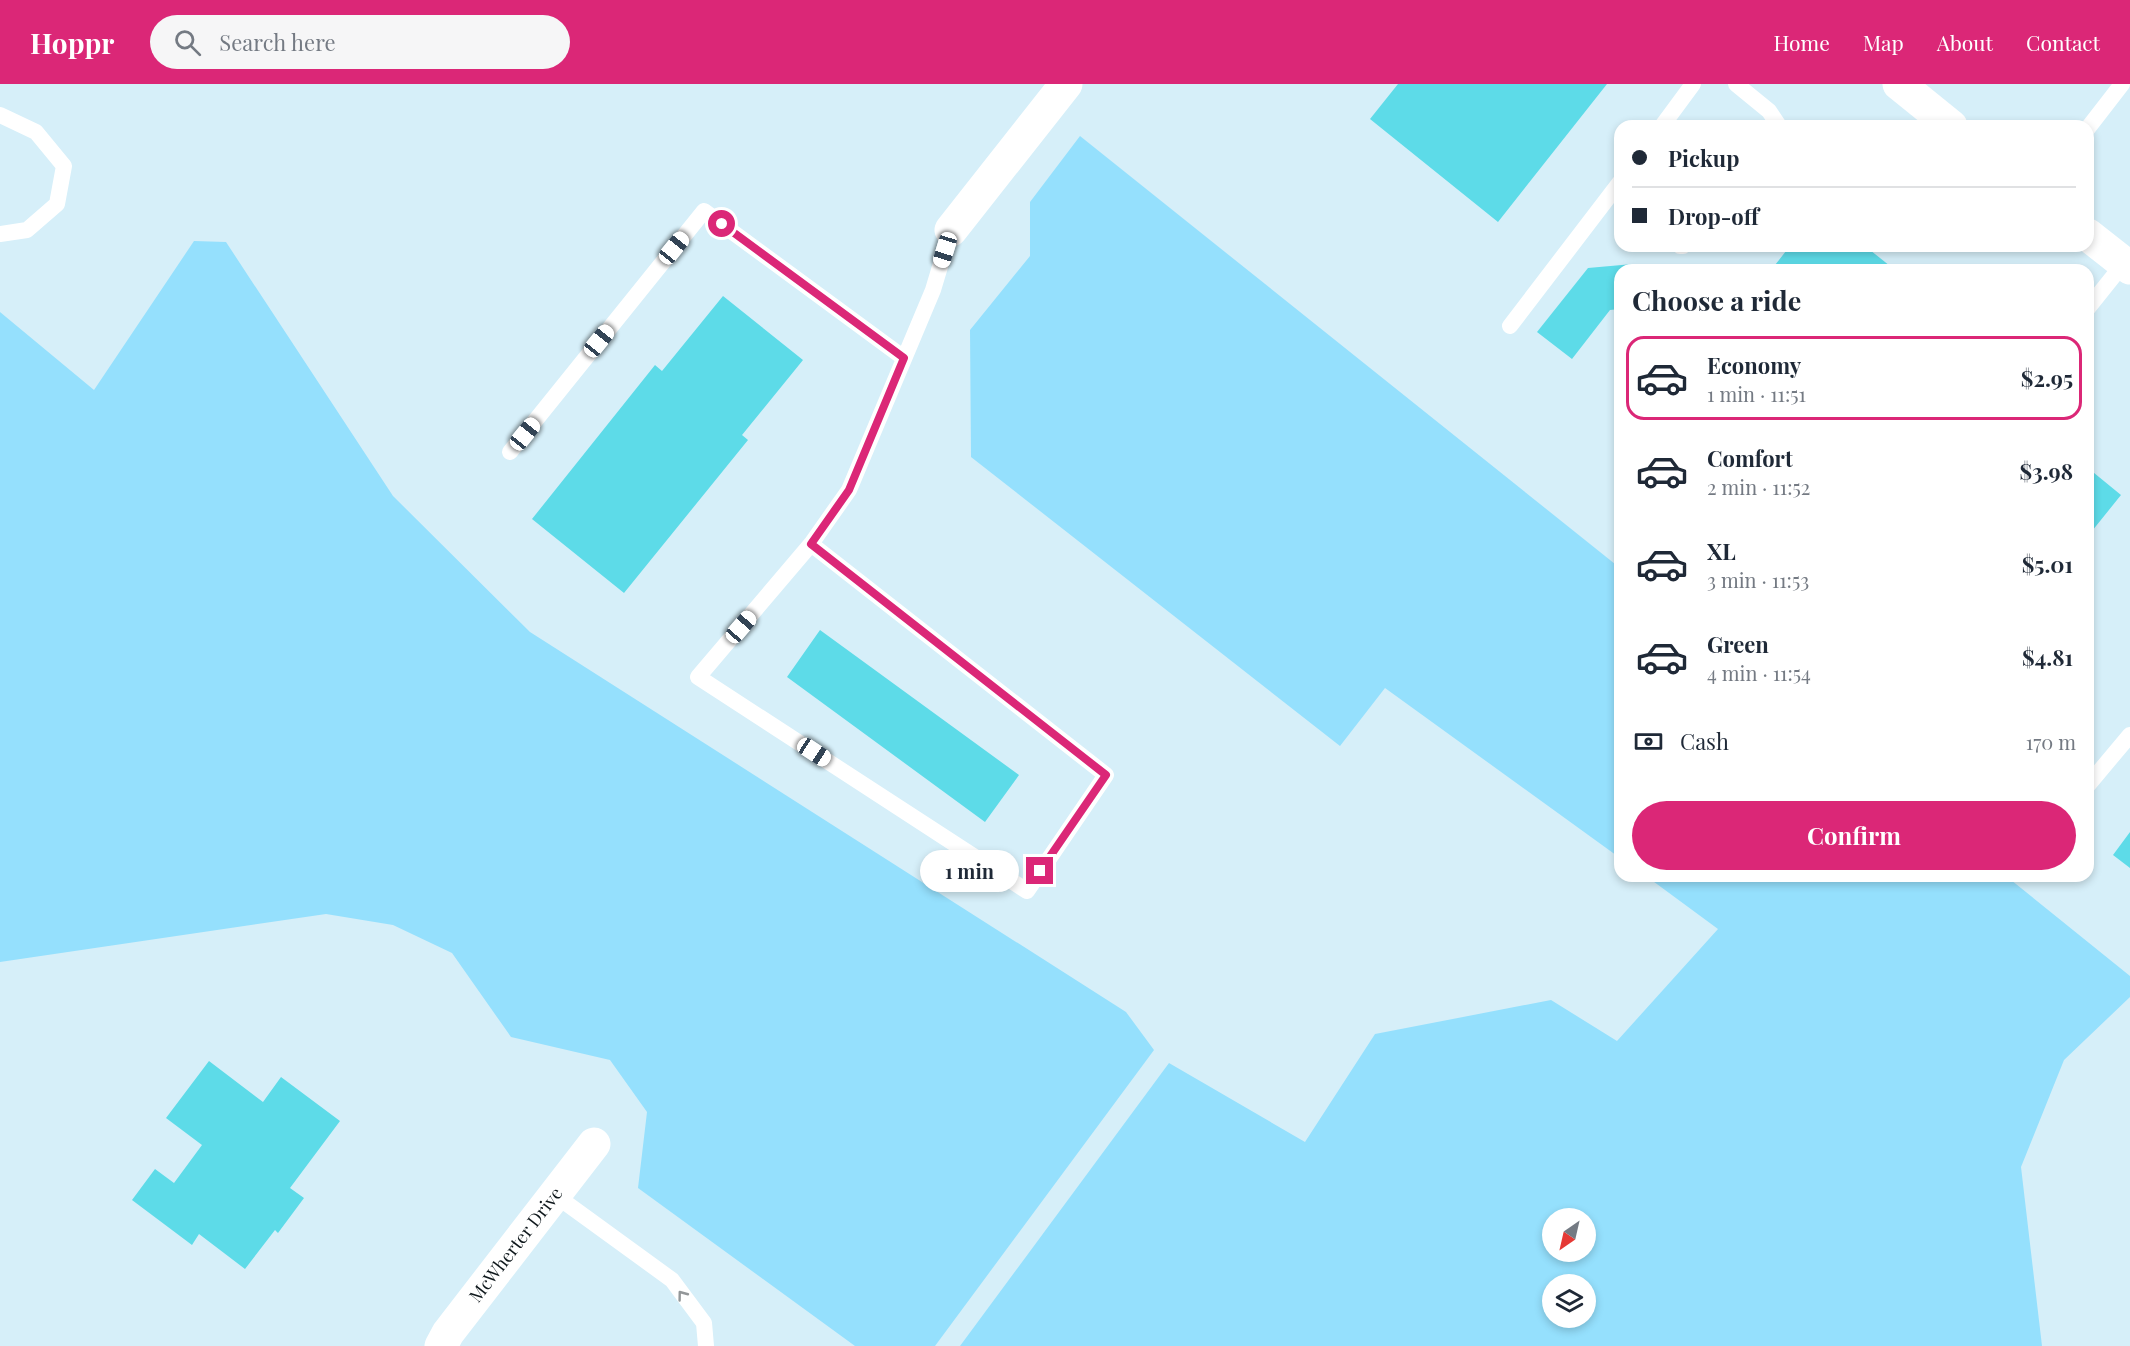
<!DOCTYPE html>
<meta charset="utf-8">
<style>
:root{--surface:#fff;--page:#f6f6f7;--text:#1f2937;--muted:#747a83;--line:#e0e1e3;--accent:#db2777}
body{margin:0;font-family:"Playfair Display",serif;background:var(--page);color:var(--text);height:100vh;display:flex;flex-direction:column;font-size:22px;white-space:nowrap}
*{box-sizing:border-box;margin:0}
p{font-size:20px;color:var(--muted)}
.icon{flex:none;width:33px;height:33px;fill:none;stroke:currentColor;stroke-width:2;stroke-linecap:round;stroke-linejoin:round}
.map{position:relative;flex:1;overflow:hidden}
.sheet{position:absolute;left:1614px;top:180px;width:480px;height:618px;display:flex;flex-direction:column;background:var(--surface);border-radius:18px;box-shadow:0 3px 9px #0003}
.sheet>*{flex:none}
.guide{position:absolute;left:1614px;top:36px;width:480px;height:132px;border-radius:18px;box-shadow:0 3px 9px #0003;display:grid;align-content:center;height:132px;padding:0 18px;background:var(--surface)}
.needle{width:39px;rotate:214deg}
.controls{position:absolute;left:1542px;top:1124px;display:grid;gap:12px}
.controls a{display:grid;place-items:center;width:54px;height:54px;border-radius:50%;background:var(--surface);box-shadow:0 3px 9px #0003;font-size:30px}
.end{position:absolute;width:27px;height:27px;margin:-14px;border:8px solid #db2777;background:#fff;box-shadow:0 0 0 3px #fff}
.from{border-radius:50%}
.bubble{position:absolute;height:42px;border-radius:21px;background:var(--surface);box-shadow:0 3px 9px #0003;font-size:20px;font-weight:700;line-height:42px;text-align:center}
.car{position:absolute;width:18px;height:36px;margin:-18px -9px;border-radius:8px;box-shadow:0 0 4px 2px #0007;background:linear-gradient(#fff 24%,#345 0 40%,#fff 0 76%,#345 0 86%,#fff 0)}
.guide b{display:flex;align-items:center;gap:21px;height:57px;font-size:22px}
.guide b+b{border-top:2px solid var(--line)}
.guide i{width:15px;height:15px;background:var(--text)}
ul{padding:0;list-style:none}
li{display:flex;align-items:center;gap:18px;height:84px;margin:0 12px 9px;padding:0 6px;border:3px solid transparent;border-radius:18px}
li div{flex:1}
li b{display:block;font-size:22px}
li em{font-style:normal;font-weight:700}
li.current{border-color:var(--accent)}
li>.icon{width:54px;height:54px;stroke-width:1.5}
h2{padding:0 18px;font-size:27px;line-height:72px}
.pay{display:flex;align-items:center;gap:15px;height:66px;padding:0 18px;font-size:22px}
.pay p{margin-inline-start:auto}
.action{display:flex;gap:12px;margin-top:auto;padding:12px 18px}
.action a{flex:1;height:69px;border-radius:36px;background:var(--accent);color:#fff;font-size:24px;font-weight:700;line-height:69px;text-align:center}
header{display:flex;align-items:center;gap:36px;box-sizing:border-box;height:84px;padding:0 30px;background:var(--accent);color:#fff}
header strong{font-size:28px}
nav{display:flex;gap:33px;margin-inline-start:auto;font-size:21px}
.search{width:420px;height:54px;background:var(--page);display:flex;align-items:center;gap:15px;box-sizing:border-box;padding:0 21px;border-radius:33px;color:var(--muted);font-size:22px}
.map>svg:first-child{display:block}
.green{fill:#95e0fd;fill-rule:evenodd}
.building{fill:#5ddbe8}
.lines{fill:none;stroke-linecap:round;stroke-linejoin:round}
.lane{stroke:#fff;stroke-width:16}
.street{stroke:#fff;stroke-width:33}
.oneway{stroke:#939799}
.route{stroke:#db2777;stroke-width:8}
.labels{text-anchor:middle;stroke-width:6;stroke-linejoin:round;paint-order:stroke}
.street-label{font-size:18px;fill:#0f181c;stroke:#d6eff9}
</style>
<header>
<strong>Hoppr</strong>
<div class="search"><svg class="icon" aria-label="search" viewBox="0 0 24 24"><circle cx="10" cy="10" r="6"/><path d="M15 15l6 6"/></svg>Search here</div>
<nav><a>Home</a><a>Map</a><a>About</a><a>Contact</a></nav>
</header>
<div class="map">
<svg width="2130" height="1262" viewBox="0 0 2130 1262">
<rect width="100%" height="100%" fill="#d6eff9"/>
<!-- green -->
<path class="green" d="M1080,52L1620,484V774L1385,604L1340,662L971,373L970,246L1030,172V118Z
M194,157L226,158L393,412L530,548L1126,928L1154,966L935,1262H855L638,1104L647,1028L610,976L511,953L452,869L393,841L326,830L0,878V228L94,306Z
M1646,792H2006L2130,892V913L2064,976L2021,1083L2042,1262H960L1169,979L1305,1058L1375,950L1551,916L1617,957L1718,845ZM1552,1134H1586V1167H1552ZM1552,1200H1586V1233H1552Z"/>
<!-- building -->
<path class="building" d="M1398,0H1607L1498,138L1370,35Z
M1790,162H1865L1895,186H1771Z
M1633,180L1641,186H1620V225L1610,226L1572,275L1537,248L1588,184Z
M723,212L803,276L742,351L748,356L624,509L532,435L655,281L662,287Z
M2088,384L2121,411L2088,452Z
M820,546L1019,691L985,738L787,593Z
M2130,748V784L2113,771Z
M209,977L263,1018L281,993L340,1037L290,1104L304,1114L278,1149L275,1146L245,1185L199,1150L192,1161L132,1116L155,1085L174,1099L202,1061L166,1034Z"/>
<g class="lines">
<!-- lane -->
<path class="lane" d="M1736,0L1769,27L1779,42
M0,31L36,48L64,82L57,120L27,146L0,150
M1662,42L1693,0
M2088,44L2122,0
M1680,162H1683
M2088,224L2124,179
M1510,242L1620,98
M510,368L704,127L904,274
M811,460L1106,691L1027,807L698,593L811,460L849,406L933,206L951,146
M2088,701L2130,651
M555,1111L672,1196L704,1239L706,1262"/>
<!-- street -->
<g class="street">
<path d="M1899,0L1951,42"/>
<path d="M951,146L1066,0"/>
<path d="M2088,151L2130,184"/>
<path id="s1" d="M441,1262L448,1249L594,1060"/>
</g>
</g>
<!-- one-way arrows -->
<defs><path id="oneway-chevron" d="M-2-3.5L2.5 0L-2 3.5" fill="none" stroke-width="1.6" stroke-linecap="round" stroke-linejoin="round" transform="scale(1.5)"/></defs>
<use class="oneway" href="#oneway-chevron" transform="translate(682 1211) rotate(-127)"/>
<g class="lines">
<!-- route -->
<path class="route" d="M722,140L904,274L849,406L811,460L1106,691L1040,787"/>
</g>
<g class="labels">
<!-- street labels -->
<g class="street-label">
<text dy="6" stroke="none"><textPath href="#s1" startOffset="126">McWherter Drive</textPath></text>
</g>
</g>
</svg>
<div class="controls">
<a><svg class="needle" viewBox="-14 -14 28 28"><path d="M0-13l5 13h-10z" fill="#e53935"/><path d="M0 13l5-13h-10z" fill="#747a83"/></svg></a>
<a><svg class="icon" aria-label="layers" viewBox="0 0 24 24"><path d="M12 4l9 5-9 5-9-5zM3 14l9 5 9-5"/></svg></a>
</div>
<i class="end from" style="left:722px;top:140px"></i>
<i class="end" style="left:1040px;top:787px"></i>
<div class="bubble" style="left:920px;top:766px;width:99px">1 min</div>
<i class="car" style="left:674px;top:164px;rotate:39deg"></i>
<i class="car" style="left:945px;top:166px;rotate:197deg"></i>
<i class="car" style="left:599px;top:257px;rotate:39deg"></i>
<i class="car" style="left:525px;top:350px;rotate:39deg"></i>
<i class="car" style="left:741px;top:543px;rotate:41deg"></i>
<i class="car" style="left:814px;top:668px;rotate:123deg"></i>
<div class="guide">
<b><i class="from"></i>Pickup</b>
<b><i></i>Drop-off</b>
</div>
<section class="sheet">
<h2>Choose a ride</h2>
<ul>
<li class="current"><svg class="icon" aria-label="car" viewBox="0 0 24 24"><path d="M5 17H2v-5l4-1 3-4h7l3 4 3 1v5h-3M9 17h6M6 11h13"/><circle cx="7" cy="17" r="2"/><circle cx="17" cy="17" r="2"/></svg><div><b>Economy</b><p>1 min · 11:51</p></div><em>$2.95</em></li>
<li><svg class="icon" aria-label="car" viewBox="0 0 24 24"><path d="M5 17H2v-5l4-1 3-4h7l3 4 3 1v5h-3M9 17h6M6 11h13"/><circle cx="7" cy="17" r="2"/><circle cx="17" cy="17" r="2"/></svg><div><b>Comfort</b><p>2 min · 11:52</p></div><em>$3.98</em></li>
<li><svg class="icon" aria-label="car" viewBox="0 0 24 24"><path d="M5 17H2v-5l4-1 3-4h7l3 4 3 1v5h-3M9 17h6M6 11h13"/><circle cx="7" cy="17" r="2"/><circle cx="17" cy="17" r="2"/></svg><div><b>XL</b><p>3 min · 11:53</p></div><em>$5.01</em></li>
<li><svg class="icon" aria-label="car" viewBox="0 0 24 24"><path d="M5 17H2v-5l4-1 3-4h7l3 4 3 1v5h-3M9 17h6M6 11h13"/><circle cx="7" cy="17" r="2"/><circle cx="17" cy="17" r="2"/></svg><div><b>Green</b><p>4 min · 11:54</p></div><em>$4.81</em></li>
</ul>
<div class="pay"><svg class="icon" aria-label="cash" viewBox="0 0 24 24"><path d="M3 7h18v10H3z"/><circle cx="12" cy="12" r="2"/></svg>Cash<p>170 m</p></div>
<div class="action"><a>Confirm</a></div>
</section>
</div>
